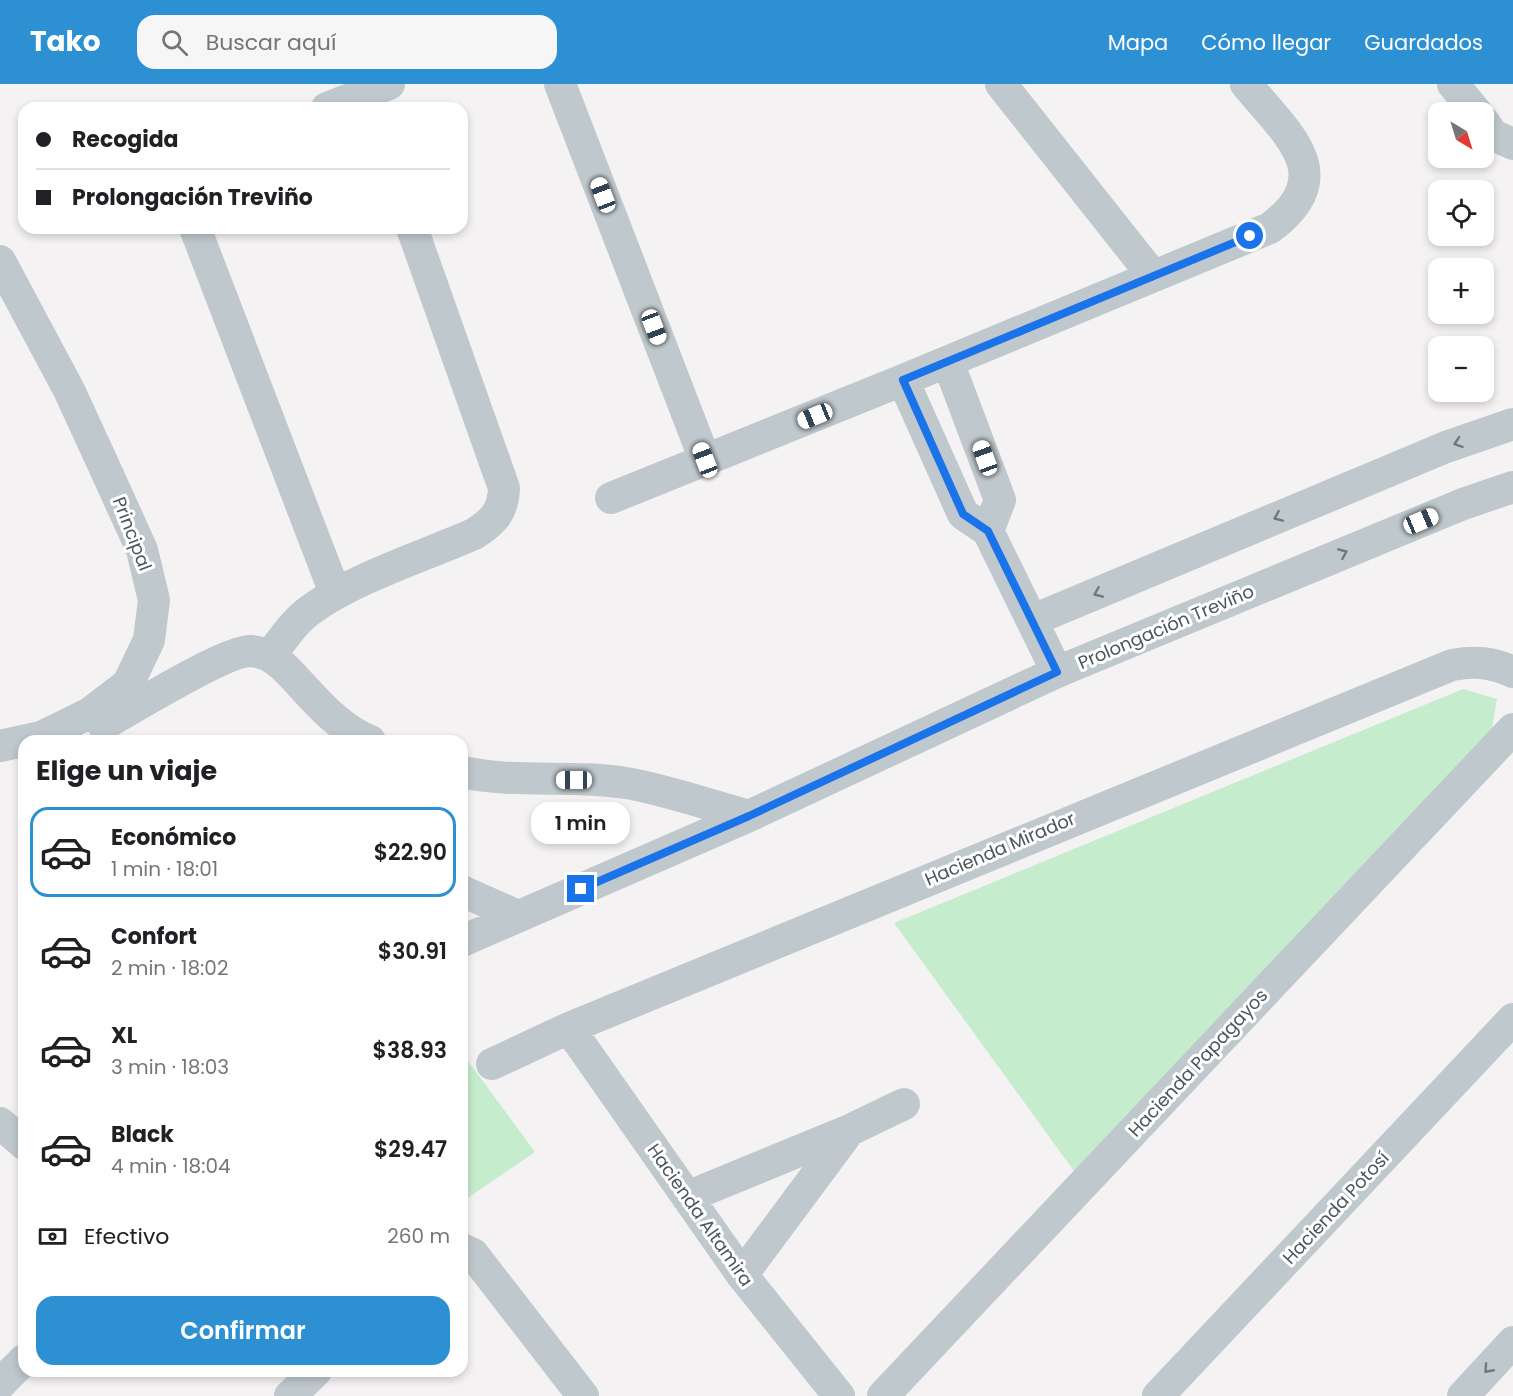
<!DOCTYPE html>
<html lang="es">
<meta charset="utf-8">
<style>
:root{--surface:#fff;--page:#f6f6f6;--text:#202124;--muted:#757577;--line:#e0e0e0;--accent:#2d90d2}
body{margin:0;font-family:Poppins,sans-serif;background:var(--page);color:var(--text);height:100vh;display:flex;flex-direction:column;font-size:22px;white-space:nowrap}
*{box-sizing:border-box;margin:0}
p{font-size:20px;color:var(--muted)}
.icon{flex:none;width:33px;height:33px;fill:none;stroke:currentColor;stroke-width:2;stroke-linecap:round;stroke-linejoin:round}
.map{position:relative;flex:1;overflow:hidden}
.side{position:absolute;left:18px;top:651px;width:450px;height:642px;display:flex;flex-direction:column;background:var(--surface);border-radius:18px;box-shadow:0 3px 9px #0003}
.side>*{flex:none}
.hud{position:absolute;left:18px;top:18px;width:450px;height:132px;border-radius:18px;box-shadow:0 3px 9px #0003;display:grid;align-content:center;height:132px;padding:0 18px;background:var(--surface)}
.needle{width:39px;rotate:142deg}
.buttons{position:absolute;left:1428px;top:18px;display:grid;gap:12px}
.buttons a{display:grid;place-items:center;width:66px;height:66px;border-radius:12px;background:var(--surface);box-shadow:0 3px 9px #0003;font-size:30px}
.end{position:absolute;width:27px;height:27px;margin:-14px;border:8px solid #1a73e8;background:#fff;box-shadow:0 0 0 3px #fff}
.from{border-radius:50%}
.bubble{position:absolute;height:42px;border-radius:18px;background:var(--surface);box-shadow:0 3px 9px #0003;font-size:20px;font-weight:600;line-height:42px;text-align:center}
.car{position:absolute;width:18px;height:36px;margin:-18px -9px;border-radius:8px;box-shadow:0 0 4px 2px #0007;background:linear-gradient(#fff 24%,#345 0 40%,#fff 0 76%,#345 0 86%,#fff 0)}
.hud b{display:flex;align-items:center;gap:21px;height:57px;font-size:22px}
.hud b+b{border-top:2px solid var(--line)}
.hud i{width:15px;height:15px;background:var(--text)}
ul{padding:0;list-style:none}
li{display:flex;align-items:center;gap:18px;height:90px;margin:0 12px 9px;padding:0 6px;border:3px solid transparent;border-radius:18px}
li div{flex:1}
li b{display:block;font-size:22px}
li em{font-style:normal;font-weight:600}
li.current{border-color:var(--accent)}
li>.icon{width:54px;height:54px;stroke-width:1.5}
h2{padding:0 18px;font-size:27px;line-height:72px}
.pay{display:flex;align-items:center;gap:15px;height:66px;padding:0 18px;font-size:22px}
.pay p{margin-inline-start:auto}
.action{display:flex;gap:12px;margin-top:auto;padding:12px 18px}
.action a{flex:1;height:69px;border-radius:18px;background:var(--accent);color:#fff;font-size:24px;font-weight:600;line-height:69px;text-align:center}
header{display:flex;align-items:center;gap:36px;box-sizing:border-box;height:84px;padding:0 30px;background:var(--accent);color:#fff}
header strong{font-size:28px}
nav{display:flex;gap:33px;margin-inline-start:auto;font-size:21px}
.search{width:420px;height:54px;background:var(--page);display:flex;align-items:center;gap:15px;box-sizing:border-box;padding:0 21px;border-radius:18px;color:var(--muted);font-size:22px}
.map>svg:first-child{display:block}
.green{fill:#c6ecce}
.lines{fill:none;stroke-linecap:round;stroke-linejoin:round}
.minor{stroke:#bfc8cc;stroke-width:32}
.oneway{stroke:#6e797e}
.route{stroke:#1a73e8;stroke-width:8}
.labels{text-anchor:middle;stroke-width:6;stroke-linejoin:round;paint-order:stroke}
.street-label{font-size:18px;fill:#4b575d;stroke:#fff}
</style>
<header>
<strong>Tako</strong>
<div class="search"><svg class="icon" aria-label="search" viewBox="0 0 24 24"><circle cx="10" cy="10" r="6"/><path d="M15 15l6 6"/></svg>Buscar aquí</div>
<nav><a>Mapa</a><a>Cómo llegar</a><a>Guardados</a></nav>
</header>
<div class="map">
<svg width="1513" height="1312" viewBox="0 0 1513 1312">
<rect width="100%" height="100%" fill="#f4f2f2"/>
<!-- green -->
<path class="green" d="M1463,605L1497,615L1492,645L1074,1087L894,839Z
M462,969L535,1068L462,1118Z"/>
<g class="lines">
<!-- minor -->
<path class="minor" d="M560,0L705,376
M1001,0L1153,192
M1453,0L1476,28
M327,24L389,0
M1484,38L1493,51L1513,60
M195,144L335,509
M0,177L69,306L103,380L142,466L154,516L149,556L128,600L90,629L41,653L0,662
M948,278L1000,416L988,447
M903,296L963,430L988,447L1057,588
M611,414L903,296L1270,144C1341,91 1287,50 1246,0
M1033,536L1446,363L1513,340
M270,572C283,555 295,536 313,524C355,494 426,471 474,450C494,437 503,428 504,404L412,144
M103,641C130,626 226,566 251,567C266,568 280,578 290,589C314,614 337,644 370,657
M462,688C517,700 571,690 626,699C667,706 709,721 749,732
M462,807L518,832
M462,857L749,732L1057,588L1463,420L1513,403
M569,944L742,1191L839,1312
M492,980L569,944L1452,581C1475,577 1492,578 1513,588
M0,1039L24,1060
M687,1113L850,1046L904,1020
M462,1165L473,1170L583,1312
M742,1191L849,1047
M0,1300L24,1276
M290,1312L316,1287
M883,1312L1513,645
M1158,1312L1513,935
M1463,1312L1513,1258"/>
</g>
<!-- one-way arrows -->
<defs><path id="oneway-chevron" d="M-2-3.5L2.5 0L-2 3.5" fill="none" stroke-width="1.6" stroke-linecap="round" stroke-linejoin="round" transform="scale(1.5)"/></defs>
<g class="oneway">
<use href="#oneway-chevron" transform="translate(1458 359) rotate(161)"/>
<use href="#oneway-chevron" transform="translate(1278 433) rotate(157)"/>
<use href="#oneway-chevron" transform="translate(1343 469) rotate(-23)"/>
<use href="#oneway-chevron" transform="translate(1098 509) rotate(157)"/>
<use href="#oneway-chevron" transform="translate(1488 1285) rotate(132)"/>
</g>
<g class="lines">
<!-- route -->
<path class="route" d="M581,805L749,732L1057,588L988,447L963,430L903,296L1250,152"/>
</g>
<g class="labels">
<!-- street labels -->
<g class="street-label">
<text transform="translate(132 450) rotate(69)" y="6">Principal</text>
<text transform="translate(1166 543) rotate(-23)" y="6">Prolongación Treviño</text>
<text transform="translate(1000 765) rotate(-23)" y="6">Hacienda Mirador</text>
<text transform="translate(1198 979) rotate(-47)" y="6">Hacienda Papagayos</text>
<text transform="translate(1336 1124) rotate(-47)" y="6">Hacienda Potosí</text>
<text transform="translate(700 1131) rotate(55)" y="6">Hacienda Altamira</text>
</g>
</g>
</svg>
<div class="buttons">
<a><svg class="needle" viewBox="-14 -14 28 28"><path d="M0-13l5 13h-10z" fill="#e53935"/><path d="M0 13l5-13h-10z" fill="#757577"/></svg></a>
<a><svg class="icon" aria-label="locate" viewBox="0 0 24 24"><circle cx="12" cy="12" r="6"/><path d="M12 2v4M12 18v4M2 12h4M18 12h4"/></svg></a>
<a>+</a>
<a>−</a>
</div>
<i class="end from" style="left:1250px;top:152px"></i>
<i class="end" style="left:581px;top:805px"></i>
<div class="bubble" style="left:531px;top:718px;width:99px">1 min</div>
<i class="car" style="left:603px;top:111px;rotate:339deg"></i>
<i class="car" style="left:654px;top:243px;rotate:159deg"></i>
<i class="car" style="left:815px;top:332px;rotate:248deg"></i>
<i class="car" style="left:985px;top:374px;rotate:340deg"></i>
<i class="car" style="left:705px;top:376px;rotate:339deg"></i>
<i class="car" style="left:1421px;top:437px;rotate:67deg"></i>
<i class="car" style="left:574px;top:696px;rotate:270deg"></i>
<div class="hud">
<b><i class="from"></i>Recogida</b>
<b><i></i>Prolongación Treviño</b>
</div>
<section class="side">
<h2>Elige un viaje</h2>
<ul>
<li class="current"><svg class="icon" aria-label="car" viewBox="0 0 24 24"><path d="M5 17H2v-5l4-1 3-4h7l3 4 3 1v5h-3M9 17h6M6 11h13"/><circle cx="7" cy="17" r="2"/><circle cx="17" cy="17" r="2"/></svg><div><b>Económico</b><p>1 min · 18:01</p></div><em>$22.90</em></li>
<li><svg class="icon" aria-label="car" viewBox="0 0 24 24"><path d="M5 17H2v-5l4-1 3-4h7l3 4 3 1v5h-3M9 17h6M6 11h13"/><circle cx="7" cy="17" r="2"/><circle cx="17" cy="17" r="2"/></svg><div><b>Confort</b><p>2 min · 18:02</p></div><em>$30.91</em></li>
<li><svg class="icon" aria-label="car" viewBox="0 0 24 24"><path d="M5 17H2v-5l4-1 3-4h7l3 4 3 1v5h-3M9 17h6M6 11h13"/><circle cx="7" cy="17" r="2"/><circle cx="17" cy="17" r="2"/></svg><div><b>XL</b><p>3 min · 18:03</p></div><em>$38.93</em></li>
<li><svg class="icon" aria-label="car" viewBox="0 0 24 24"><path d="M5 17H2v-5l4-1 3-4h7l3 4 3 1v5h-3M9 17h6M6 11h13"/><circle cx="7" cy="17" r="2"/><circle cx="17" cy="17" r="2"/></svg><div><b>Black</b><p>4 min · 18:04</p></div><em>$29.47</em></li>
</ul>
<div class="pay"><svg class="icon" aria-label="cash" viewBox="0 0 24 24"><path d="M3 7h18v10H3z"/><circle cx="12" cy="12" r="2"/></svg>Efectivo<p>260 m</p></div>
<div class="action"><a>Confirmar</a></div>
</section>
</div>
